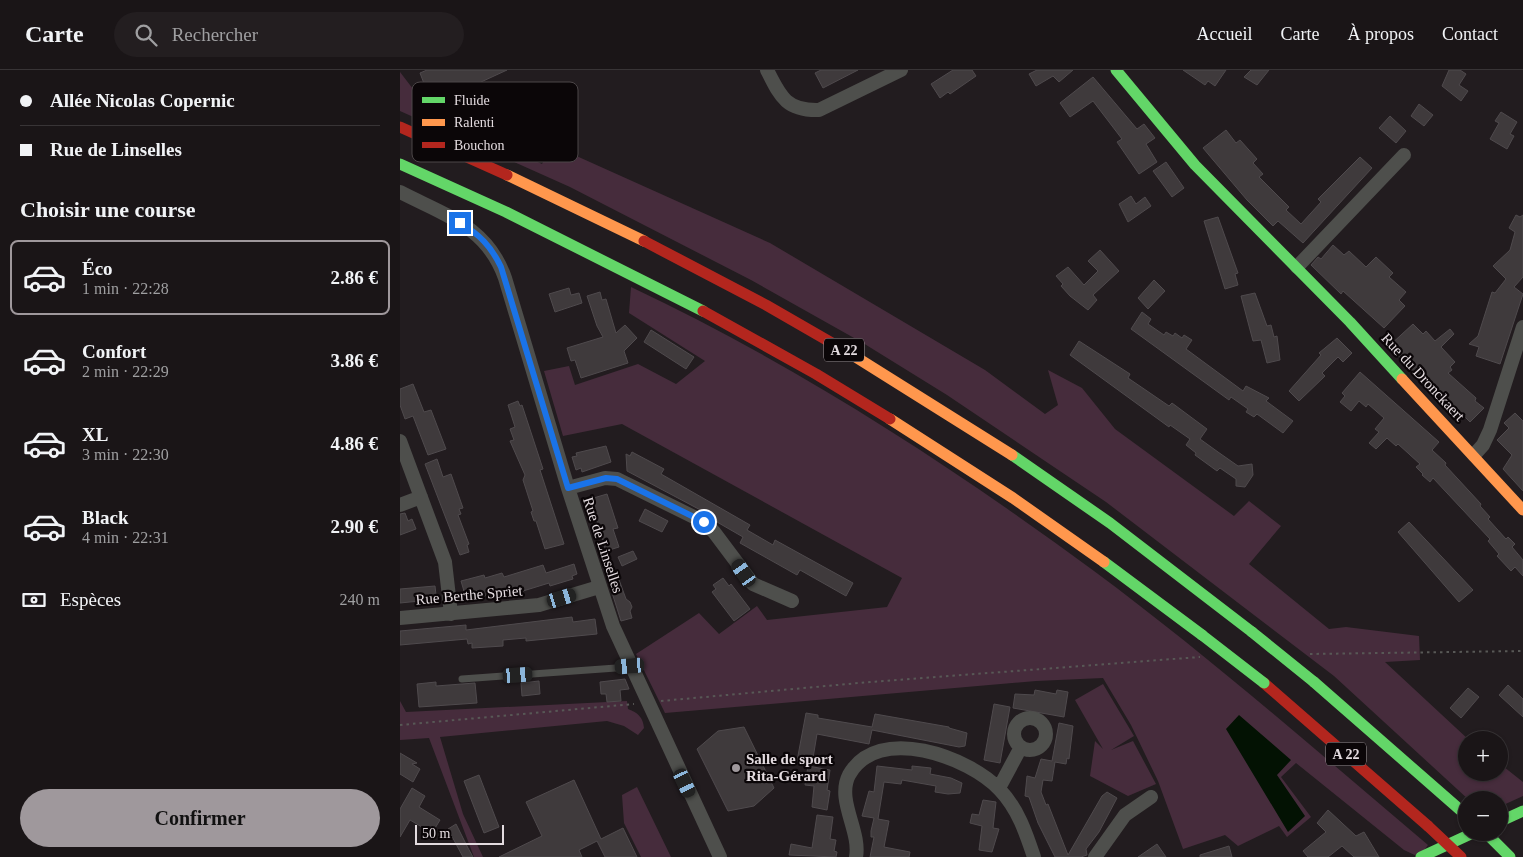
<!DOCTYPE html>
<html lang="fr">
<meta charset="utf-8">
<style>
:root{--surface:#1a1517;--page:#231e20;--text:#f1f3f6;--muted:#9f9fa1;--line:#383436;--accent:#9f989c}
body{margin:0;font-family:"Times New Roman",serif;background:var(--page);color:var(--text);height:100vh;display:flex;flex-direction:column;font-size:19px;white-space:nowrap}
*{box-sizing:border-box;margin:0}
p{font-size:16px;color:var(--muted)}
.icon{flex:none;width:28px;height:28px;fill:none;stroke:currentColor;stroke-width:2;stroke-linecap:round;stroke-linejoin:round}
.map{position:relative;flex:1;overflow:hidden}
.sheet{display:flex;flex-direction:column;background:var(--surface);width:400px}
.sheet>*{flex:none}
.banner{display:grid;align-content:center;height:110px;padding:0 20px;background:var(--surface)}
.tools{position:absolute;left:1058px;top:661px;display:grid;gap:10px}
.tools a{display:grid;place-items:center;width:50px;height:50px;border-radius:50%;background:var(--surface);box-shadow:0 1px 4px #0004,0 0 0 1px var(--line);font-size:25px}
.scale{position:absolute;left:15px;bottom:12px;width:89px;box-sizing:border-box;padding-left:5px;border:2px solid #e3dbdf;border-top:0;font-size:14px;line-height:18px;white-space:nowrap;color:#e3dbdf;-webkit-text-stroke:4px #0b0608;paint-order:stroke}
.end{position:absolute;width:22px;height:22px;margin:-11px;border:6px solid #1a73e8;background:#fff;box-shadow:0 0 0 2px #fff}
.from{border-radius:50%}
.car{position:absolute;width:15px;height:30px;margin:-15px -8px;border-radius:6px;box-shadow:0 0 4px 1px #0007;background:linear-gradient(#222 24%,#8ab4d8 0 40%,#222 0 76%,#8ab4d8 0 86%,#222 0)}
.banner b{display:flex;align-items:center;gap:18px;height:48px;font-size:19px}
.banner b+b{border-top:1px solid var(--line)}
.banner i{width:12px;height:12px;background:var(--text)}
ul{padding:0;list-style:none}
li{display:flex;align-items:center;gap:15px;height:75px;margin:0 10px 8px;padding:0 10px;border:2px solid transparent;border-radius:8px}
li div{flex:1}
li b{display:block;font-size:19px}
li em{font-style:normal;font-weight:700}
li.on{border-color:var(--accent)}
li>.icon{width:45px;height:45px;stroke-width:1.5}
h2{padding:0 20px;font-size:22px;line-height:60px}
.pay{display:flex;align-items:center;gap:12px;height:55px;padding:0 20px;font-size:19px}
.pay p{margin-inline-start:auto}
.primary-button{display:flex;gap:10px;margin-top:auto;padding:10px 20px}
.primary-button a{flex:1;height:58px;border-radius:30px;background:var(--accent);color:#111;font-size:20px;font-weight:700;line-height:58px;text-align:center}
header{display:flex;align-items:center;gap:30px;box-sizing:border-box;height:70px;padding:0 25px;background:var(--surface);border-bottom:1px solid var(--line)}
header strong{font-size:24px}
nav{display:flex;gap:28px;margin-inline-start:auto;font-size:18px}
.search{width:350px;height:45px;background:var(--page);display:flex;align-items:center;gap:12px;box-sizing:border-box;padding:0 18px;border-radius:28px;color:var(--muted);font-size:19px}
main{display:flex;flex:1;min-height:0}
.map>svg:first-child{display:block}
.green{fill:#462c3c}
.water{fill:#031203}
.building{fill:#3f3a3c;stroke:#4f4a4d}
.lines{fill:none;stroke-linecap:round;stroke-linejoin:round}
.path{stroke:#585856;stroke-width:2;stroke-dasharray:2.5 4;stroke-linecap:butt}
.lane{stroke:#4e4f4c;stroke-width:7}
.street{stroke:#4e4f4c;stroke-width:14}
.fast{stroke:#63d668;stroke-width:11}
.slow{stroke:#ff974d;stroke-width:11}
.jam{stroke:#b3261e;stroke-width:11}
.fast-bridge{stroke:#63d668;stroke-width:11}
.jam-bridge{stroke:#b3261e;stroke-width:11}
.route{stroke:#1a73e8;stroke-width:6}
.poi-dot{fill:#9f989c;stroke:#0b0608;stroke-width:2}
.labels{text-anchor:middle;stroke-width:4.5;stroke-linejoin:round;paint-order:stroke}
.shield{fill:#0b0608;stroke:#a29b9e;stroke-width:1}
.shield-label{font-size:14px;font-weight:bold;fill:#e3dbdf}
.street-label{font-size:15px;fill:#e3dbdf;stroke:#0b0608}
.poi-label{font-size:15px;font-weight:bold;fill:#e3dbdf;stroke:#0b0608;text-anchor:start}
.key{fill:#0b0608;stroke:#4c4648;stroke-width:1}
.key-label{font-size:14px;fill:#e3dbdf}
</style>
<header>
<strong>Carte</strong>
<div class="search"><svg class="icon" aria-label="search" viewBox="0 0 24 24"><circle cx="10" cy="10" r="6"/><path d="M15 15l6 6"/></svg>Rechercher</div>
<nav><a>Accueil</a><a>Carte</a><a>À propos</a><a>Contact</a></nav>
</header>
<main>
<section class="sheet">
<div class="banner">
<b><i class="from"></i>Allée Nicolas Copernic</b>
<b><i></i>Rue de Linselles</b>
</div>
<h2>Choisir une course</h2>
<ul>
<li class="on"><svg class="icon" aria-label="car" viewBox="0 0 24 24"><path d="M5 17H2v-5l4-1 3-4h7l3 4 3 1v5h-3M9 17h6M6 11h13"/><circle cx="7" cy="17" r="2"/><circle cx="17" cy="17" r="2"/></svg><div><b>Éco</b><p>1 min · 22:28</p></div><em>2.86 €</em></li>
<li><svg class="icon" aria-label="car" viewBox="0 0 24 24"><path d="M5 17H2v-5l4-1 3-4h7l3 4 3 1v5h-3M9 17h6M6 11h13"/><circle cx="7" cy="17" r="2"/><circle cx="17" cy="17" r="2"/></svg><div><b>Confort</b><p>2 min · 22:29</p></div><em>3.86 €</em></li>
<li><svg class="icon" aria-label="car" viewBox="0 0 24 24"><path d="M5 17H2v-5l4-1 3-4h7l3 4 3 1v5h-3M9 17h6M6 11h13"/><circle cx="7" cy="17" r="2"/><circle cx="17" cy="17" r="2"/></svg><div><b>XL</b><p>3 min · 22:30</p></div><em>4.86 €</em></li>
<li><svg class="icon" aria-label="car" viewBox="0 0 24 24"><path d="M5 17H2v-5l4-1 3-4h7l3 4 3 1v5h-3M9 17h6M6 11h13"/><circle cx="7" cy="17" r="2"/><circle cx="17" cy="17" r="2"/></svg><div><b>Black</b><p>4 min · 22:31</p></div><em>2.90 €</em></li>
</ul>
<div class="pay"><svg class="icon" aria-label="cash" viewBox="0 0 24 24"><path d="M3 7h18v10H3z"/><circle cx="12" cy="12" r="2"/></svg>Espèces<p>240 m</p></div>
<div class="primary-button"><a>Confirmer</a></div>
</section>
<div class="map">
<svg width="1123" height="787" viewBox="0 0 1123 787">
<rect width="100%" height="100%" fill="#221c1f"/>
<!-- green -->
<path class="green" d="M0,2L23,32L70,60L142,94L152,75L370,173L585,300L645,344L658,335L648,300L682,318L715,359L834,446L849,431L881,456L849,494L929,559L946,557L1019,566L1020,590L985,592L1069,670H1066V702H1099V693L1123,712V726L1099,737V730H1069L934,606L706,432L547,325L463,273L351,210L170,117L0,41Z
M231,217C394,294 549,394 694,501C810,587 918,682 1028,775L1019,787L1004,780L896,693L881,707L911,747L887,767L879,756L838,776L825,765L783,779L758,711L731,655L703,608L636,611L265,643L236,584L299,543L319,564L357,536L367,550L487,537L502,508L222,354L163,366L144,301L169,296L175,315L238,294L276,314L305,291L229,243Z
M703,614L734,666L711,680L733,671L756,714L728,726L690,706L695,671L703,679L675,630Z
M0,631L6,642L227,631L228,639C238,643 243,647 244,658L238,665L224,656L207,651L40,667L63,744L83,787H74L29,668L0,670Z
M237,717L271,787H241L224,753L222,725Z"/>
<!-- water -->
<path class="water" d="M839,645L891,690L877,705L905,746L888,762L826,659Z"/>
<!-- building -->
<path class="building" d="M27,0H107L81,12L85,21L62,32L102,47L108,45L113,54L104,58L50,38L40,18L28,24L20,3Z
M421,0H458L423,18L415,3Z
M553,0H572L576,6L550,24L548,22L540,28L531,14Z
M637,0H673L659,12L653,6L636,16L629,4Z
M783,0H826L815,16L808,11L805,15Z
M851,0H869L857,15L844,7Z
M1049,0H1060L1066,4L1059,15L1068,21L1061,31L1042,16Z
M693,7L737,59L744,54L755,68L746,74L757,92L739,104L717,72L722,69L693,31L670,47L660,33Z
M1019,34L1033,45L1024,56L1011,46Z
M1101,42L1117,52L1110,64L1114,66L1107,79L1090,69L1099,53L1095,51Z
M990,46L1006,61L996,73L979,58Z
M826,60L836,73L840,70L857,89L853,93L863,104L859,107L889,137L886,140L901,154L921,132L918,129L960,87L972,98L903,173L878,151L873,156L847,130L803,78Z
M766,92L784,118L772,127L753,101Z
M731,126L736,134L745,127L751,136L728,152L719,134Z
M1116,145L1120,147L1123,145V207L1114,217L1123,224L1100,294L1076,286L1079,277L1069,274L1078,266L1092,222L1095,223L1106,209L1093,196L1110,180L1115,162L1109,158Z
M818,147L838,203L835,204L838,215L825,219L804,151Z
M933,175L944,185L949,181L966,197L976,187L993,203L989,207L1006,222L999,230L1005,236L984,258L943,221L941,224L911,195L918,187L921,189Z
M700,180L719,201L693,225L697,230L688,240L670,226L661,216L663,214L656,206L668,197L684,215L698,201L688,191Z
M754,210L765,221L748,239L738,228Z
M169,218L171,225L179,223L182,233L155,242L149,224Z
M200,222L202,230L206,229L216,263L225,255L237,268L224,281L228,293L181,308L175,290L171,291L167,278L203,267L197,256L187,226Z
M855,223L867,256L871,255L874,267L877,266L880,290L867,293L861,270L853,271L841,226Z
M742,242L751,249L748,254L764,265L766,262L773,266L775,263L782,268L784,265L792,270L786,279L843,321L846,316L869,328L866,331L893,351L883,363L857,344L854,347L846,342L848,339L831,327L829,330L731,259Z
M1013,254L1023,264L1026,261L1035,271L1050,259L1054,264L1041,277L1055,292L1050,297L1052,300L1048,303L1076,328L1075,331L1084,338L1070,352L1057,339L1052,344L989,276Z
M251,260L294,287L286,299L244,272Z
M937,268L952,283L943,292L938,287L922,303L925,306L899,331L889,321L921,285L919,283Z
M679,271L730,304L728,308L769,336L772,333L807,359L800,369L818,382L838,396L852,394L853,405L845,417L836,416V409L820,398L817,401L795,385L796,383L786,375L790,369L770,355L769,357L670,285Z
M960,302L1039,372L1032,380L1046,393L1045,395L1081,434L1080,436L1090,447L1088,449L1106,469L1108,467L1115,474L1112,477L1123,490V506L1115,497L1111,501L1097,486L1099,484L1088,471L1090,469L1033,408L1030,412L1022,405L1023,404L1016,397L1020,394L998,374L996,376L987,368L976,379L969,373L979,362L975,359L984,348L968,334L966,337L959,331L951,341L940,332L945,326L942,323Z
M13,314L24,342L31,340L46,379L28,385L13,346L5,349L0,335V319Z
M118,331L120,336L122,335L143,399L140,400L164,474L145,479L136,451H134L131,442L133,441L123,410L125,405L110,371L114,370L110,359L115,357L108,335Z
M1115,343L1123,351V421L1103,399L1112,385L1097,370L1109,358L1104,353Z
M206,376L211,392L182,402L181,398L176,400L172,387L177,386L176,383Z
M232,382L264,399L261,404L350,455L347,460L373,475L375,470L453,513L446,526L400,500L397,505L340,473L343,467L317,452L318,451L308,444L227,401L226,384L230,386Z
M37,389L43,407L51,404L63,438L59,439L61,444L58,445L69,474L67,475L69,482L60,485L25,394Z
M207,424L218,458L213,459L219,477L206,481L190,429Z
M245,439L268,451L262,462L239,451Z
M5,443L8,451L12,449L16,459L0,465V444Z
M1009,452L1073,520L1059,532L998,462Z
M233,481L237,489L222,496L218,487Z
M174,494L177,504L172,506L173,509L150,516L149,513L110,525L108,519L78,528L77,525L66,528L61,511L84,505L85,508L102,503L104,507L143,495L146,503Z
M218,507L226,529L230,532L232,537L230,541L232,548L221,551L208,510Z
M323,508L329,516L331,514L350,539L334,551L312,522L316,519L313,515Z
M35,516L36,525L30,526V530L0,533V519Z
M172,547L173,552L195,549L197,564L126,571V568L103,570V576L72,578V573L68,574L67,569L0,575V561L66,555V560Z
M225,609L229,619L220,620L221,631L207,632L206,624H201L200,612Z
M139,611L140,624L122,626L121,613Z
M36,612V616L75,613L77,633L19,637L17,614Z
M1108,615L1123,629V647L1099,625Z
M1068,618L1079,627L1061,648L1050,638Z
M635,620L656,624L657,620L668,622L664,647L613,638L615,624L634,625Z
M594,634L610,637L600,693L584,690Z
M406,643L418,645V648L472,657L475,644L549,657V658L567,663L565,676L559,677L472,660L469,674L417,664L412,694L397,691Z
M659,653L673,656L669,689L667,688L666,694L655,692L652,711L643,710L641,722L646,735L648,734L668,785L702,726L707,722L717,728L699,762L686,779L687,785L681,787H655L638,753L629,727L625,726L627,706L635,708L641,689L652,691Z
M344,657L374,718L354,736L328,741L297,679L318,661Z
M0,683L17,693L12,694L20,699L13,712L0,704Z
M408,696L430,700L427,720L430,721L427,740L412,737L414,716L405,715Z
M477,696L512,700V696L531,698L530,704L551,708L562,713L560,723L548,724L535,722L536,716L502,710L501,714L484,712L478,749L489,751L484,777L510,782L509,787H470L474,767H471V761L474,748L462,746L469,721L474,722Z
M79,705L99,757L84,763L64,711Z
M174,710L201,769L223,758L237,787H205L197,771L179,780L182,787H99L142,766L126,732Z
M12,718L25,726L19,737L40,750L32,763L10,750L0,767V739Z
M583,730L596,732L593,758L599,759L592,782L579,780L582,756L570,753L572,744L579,745Z
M928,740L956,766L964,762L979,787H954L942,776L928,787H908L903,781L926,762L917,753Z
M417,745L433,747L430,769L436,770L434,781L437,782L436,787L389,785L391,774L412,778Z
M56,754L68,778L73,787H63L48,759Z
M757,774L766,787H738Z
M829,776L832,787H800V785Z"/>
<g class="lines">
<!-- path -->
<path class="path" d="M910,584L1123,581
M261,631L470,612L800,587
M0,655L234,634"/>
<!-- lane -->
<path class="lane" d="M62,609L230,597"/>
<!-- street -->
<path class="street" d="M367,0C380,26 386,41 419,40L501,0
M0,122C44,145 87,156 105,208L168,418L213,556L320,787
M897,197L1004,85
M0,371L45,492L51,544
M1074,385L1083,375L1090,360L1123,257
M168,418L205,408L217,409L304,452L314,462L353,514L392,531
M0,435L21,427
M0,548L139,535L199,517
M614 664a16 16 0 1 1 32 0a16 16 0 1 1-32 0Z
M599,718L621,677
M456,787C461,761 436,730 449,705C478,653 569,687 600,720C618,739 626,763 634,787
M695,787L725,745L751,727"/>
<!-- fast -->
<path class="fast" d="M716,0L795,95L950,252L1002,309
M0,94L106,142L303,241
M612,385L710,453L852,562
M704,492L802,565
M914,612L1066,745
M1099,752L1123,741
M1085,762L1110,787
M1021,787L1075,762"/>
<!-- slow -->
<path class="slow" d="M107,105L244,171
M451,284L612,385
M1002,309L1123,440
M490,349L613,428L704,492"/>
<!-- jam -->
<path class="jam" d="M0,57L107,105
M244,171L366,235L451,284
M303,241L416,304L490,349
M864,613L1028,756"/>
<!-- fast-bridge -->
<path class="fast-bridge" d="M852,562L914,612
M802,565L864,613"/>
<!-- jam-bridge -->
<path class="jam-bridge" d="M1028,756L1061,787"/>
</g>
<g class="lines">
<!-- route -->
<path class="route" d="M60,153C79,164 91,176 101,197L168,418L206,408L217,409L304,452"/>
</g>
<!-- markers -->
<circle class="poi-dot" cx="336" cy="698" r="5"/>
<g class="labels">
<!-- shield labels -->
<g class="shield">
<rect x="424" y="268.5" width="40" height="23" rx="4"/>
<rect x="926" y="672.5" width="40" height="23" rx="4"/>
</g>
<g class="shield-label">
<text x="444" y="285">A 22</text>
<text x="946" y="689">A 22</text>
</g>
<!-- street labels -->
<g class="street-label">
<text transform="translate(1023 307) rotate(47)" y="5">Rue du Dronckaert</text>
<text transform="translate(203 475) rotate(72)" y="5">Rue de Linselles</text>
<text transform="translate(69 525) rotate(-5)" y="5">Rue Berthe Spriet</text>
</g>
<!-- poi labels -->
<g class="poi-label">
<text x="346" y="694">Salle de sport<tspan x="346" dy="17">Rita-Gérard</tspan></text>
</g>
</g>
<!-- legend -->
<rect x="12" y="12" width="166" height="80" rx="8" class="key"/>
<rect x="22" y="27" width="23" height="6" fill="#63d668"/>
<rect x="22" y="49" width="23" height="7" fill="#ff974d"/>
<rect x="22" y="72" width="23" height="6" fill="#b3261e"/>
<g class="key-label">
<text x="54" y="35">Fluide</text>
<text x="54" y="57">Ralenti</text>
<text x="54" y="80">Bouchon</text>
</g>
</svg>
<div class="tools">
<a>+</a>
<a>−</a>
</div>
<div class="scale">50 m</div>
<i class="end from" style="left:304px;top:452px"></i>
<i class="end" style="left:60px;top:153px"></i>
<i class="car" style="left:344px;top:503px;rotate:325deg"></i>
<i class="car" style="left:162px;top:528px;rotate:73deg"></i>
<i class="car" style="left:230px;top:596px;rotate:265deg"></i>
<i class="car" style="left:118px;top:605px;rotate:86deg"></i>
<i class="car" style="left:285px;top:713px;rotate:155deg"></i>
</div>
</main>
